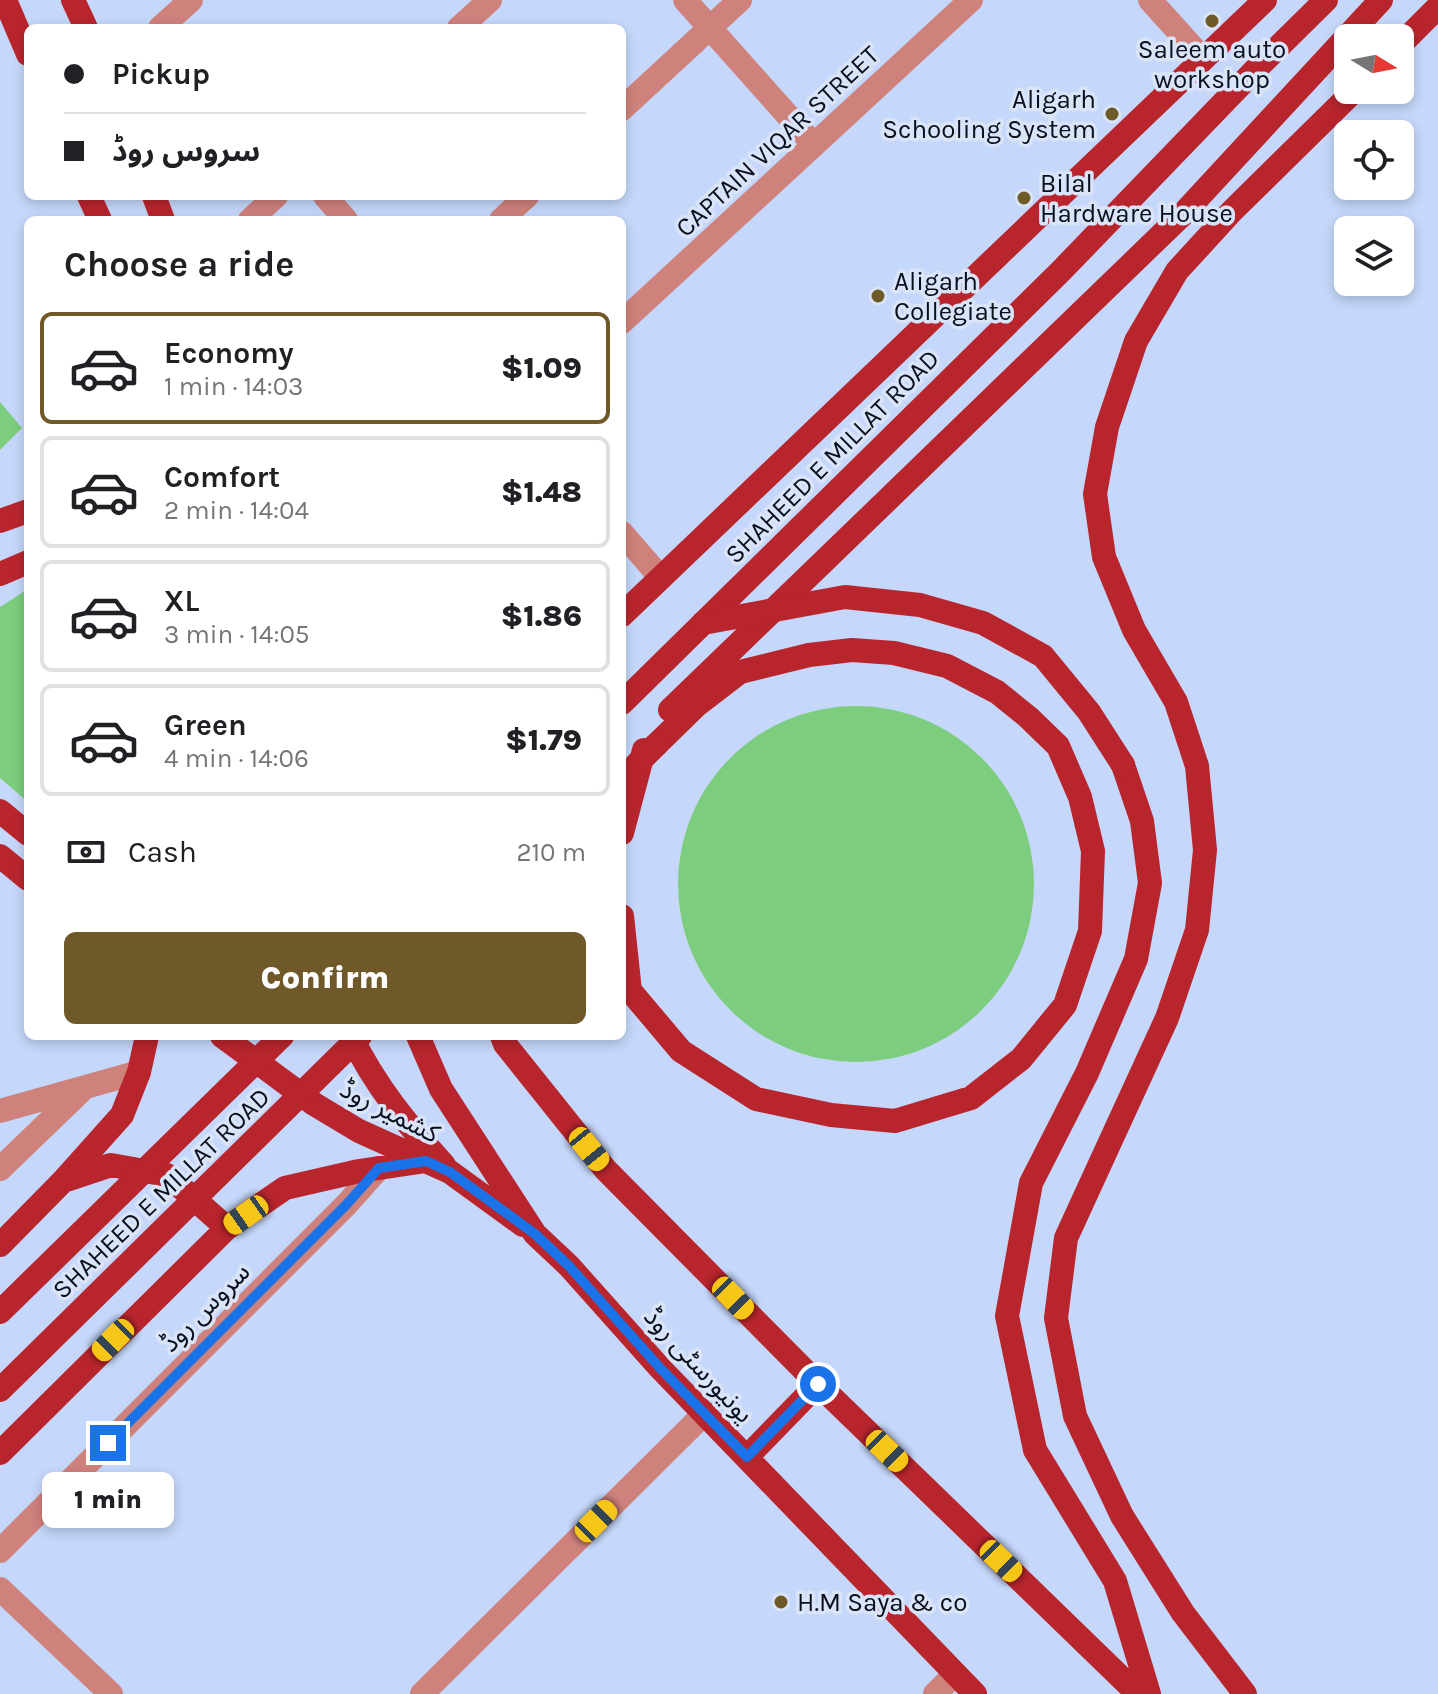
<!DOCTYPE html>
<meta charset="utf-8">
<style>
:root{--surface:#fff;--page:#f2f2f2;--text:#202124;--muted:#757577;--line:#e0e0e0;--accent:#6f5929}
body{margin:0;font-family:Karla,"Noto Sans Arabic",sans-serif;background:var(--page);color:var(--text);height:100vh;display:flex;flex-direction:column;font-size:30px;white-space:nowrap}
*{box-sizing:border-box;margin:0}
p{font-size:26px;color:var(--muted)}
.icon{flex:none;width:44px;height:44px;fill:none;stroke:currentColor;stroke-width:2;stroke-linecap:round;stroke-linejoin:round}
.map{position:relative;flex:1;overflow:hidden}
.side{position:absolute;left:24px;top:216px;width:602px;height:824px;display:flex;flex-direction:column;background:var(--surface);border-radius:12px;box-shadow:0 4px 12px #0003}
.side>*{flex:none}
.hud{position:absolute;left:24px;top:24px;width:602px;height:176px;border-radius:12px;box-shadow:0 4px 12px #0003;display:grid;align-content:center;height:176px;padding:0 40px;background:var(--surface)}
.needle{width:52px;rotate:100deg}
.controls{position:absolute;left:1334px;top:24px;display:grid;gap:16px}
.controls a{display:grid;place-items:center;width:80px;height:80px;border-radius:12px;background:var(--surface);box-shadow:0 4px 12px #0003;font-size:40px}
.end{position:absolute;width:36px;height:36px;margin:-18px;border:10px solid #1a73e8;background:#fff;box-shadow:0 0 0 4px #fff}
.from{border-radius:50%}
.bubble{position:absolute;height:56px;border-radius:12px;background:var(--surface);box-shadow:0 4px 12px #0003;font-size:26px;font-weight:800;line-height:56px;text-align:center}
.car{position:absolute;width:24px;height:48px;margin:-24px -12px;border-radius:10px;box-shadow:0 0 6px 2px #0007;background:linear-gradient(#f5c518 24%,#345 0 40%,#f5c518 0 76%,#345 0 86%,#f5c518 0)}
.hud b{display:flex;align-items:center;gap:28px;height:76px;font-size:30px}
.hud b+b{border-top:2px solid var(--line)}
.hud i{width:20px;height:20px;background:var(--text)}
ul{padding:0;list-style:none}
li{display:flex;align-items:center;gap:24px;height:112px;margin:0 16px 12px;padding:0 24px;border:4px solid var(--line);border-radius:12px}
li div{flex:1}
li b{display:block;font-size:30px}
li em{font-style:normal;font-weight:800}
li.selected{border-color:var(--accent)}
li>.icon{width:72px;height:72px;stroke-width:1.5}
h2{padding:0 40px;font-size:36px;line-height:96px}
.pay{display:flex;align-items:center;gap:20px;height:88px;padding:0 40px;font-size:30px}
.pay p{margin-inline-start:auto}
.primary-button{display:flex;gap:16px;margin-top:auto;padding:16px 40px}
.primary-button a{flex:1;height:92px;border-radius:12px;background:var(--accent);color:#fff;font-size:32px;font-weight:800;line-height:92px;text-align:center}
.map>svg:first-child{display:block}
.green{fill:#7ccd7d}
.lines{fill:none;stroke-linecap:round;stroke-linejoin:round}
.minor{stroke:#cf817c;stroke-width:24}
.major{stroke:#b9252d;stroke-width:24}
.major-bridge{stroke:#b9252d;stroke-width:24}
.route{stroke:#1a73e8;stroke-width:10}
.poi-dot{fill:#6f5929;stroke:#d9e4f9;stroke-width:3}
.labels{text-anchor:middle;stroke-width:7;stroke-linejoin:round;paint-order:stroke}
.poi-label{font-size:26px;fill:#090f1b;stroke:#d9e4f9;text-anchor:start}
.street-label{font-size:26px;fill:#090f1b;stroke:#d9e4f9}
</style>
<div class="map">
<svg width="1438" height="1694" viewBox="0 0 1438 1694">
<rect width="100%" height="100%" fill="#c5d7fa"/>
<!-- green -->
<path class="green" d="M0,402L22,428L0,450Z
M28,589V802L0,778V607Z
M678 884a178 178 0 1 1 356 0a178 178 0 1 1-356 0Z"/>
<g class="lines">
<!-- minor -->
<path class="minor" d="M685,0L814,145
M1150,0L1203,59
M160,28L191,0
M459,28L490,0
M622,109L740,0
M325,196L346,220
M250,220L276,196
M501,220L527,196
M622,322L971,0
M622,533L661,578
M0,1111L139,1072
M0,1169L82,1090
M0,1551L346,1205L379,1168
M0,1589L111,1694
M422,1694L705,1413
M935,1694L955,1674"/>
<!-- major -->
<path class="major" d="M5,0L28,54
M73,0L86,28
M1400,45L1438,7
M89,196L100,220
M154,196L163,220
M0,521L28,511
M0,574L28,562
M622,615L1265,0
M622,703L1061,271L1255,70L1326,0
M670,710L1182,215L1381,0
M1123,765L1142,821L1150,883L1136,959L1087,1073L1031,1183L1007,1316L1035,1450L1115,1581L1149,1694
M0,811L28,834
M622,833L644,750
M0,856L28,879
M622,916L630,991
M622,981L681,1051L756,1099L831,1115L895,1121L971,1098L1021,1059L1065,1005L1090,931L1093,851L1080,797L1058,746L1028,717L997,692L947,666L894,653L852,650L809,655L740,672L697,705L656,745
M222,1036L314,1104L359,1131L450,1172L523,1225
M351,1036C376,1087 406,1123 444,1165
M418,1036L441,1089L535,1234L569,1266L660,1368L975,1694
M502,1036L505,1044L605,1169L818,1384L1138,1694
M66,1180L111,1165L167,1175L227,1228
M0,1245L63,1181L122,1115L139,1072L147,1036
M0,1453L227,1228L285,1188L359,1171L426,1161
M747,1457L818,1384
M1245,1694L1183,1613L1122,1516L1075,1416L1056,1318L1066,1238L1167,1018L1197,930L1205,850L1197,766L1176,702L1134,630L1104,557L1095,494L1107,427L1136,341L1177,271L1232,211L1355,90"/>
<!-- major-bridge -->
<path class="major-bridge" d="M703,623L845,597L920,605L983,623L1043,656L1089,712L1123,765
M622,779L656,745
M0,1312L282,1036
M0,1390L360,1036"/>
</g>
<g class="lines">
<!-- route -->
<path class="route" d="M108,1443L346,1205L379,1168L426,1161L450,1172L535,1234L569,1266L660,1368L747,1457L818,1384"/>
</g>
<!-- markers -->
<g class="poi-dot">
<circle cx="1212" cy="21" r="8"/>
<circle cx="1112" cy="114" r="8"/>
<circle cx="1024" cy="198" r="8"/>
<circle cx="878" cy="296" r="8"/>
<circle cx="781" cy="1602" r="8"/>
</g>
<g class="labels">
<!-- poi labels -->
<g class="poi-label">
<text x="1212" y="58" text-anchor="middle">Saleem auto<tspan x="1212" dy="30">workshop</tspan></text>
<text x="1096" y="108" text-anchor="end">Aligarh<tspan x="1096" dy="30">Schooling System</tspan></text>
<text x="1040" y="192">Bilal<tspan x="1040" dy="30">Hardware House</tspan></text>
<text x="894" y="290">Aligarh<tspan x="894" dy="30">Collegiate</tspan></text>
<text x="797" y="1611">H.M Saya &amp; co</text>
</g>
<!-- street labels -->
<g class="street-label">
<text transform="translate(777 141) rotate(-43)" y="9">CAPTAIN VIQAR STREET</text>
<text transform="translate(832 456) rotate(-45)" y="9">SHAHEED E MILLAT ROAD</text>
<text transform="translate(390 1111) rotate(27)" y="9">کشمیر روڈ</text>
<text transform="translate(161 1193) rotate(-44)" y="9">SHAHEED E MILLAT ROAD</text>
<text transform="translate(205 1307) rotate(-45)" y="9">سروس روڈ</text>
<text transform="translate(699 1365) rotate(47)" y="9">یونیورسٹی روڈ</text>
</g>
</g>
</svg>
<div class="controls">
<a><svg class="needle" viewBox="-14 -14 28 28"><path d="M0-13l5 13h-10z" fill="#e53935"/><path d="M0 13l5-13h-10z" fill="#757577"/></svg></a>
<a><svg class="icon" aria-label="locate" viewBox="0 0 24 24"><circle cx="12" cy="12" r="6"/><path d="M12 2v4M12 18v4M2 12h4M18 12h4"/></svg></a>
<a><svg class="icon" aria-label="layers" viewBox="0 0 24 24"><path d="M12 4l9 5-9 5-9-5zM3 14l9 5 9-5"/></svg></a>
</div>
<i class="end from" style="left:818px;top:1384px"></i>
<i class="end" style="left:108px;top:1443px"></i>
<div class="bubble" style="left:42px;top:1472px;width:132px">1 min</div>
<i class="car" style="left:589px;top:1149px;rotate:141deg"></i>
<i class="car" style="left:246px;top:1215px;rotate:235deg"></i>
<i class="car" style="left:733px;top:1298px;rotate:136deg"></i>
<i class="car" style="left:113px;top:1340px;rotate:225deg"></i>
<i class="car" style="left:887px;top:1451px;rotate:134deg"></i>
<i class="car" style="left:596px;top:1521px;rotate:45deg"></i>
<i class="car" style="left:1001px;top:1561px;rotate:134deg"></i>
<div class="hud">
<b><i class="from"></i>Pickup</b>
<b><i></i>سروس روڈ</b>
</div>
<section class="side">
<h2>Choose a ride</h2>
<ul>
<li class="selected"><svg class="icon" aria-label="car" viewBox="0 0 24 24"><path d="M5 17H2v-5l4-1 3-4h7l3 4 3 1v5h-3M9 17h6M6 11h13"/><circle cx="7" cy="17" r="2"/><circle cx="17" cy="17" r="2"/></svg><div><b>Economy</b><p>1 min · 14:03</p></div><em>$1.09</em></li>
<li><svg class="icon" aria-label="car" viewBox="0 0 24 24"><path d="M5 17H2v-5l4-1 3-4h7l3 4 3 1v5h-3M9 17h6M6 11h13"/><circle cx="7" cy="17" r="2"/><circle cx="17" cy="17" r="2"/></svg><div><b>Comfort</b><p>2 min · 14:04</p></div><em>$1.48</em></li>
<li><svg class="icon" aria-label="car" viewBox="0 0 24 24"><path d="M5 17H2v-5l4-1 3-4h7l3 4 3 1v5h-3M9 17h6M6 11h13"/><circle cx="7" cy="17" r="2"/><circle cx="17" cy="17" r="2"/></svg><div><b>XL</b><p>3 min · 14:05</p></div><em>$1.86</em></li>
<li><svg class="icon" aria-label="car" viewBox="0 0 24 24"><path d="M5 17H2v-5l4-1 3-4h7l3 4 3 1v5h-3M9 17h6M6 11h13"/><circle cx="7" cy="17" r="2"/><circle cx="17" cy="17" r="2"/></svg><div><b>Green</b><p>4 min · 14:06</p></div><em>$1.79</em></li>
</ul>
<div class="pay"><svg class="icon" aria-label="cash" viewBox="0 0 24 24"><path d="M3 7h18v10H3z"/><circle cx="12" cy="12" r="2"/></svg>Cash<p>210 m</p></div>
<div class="primary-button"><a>Confirm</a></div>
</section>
</div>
